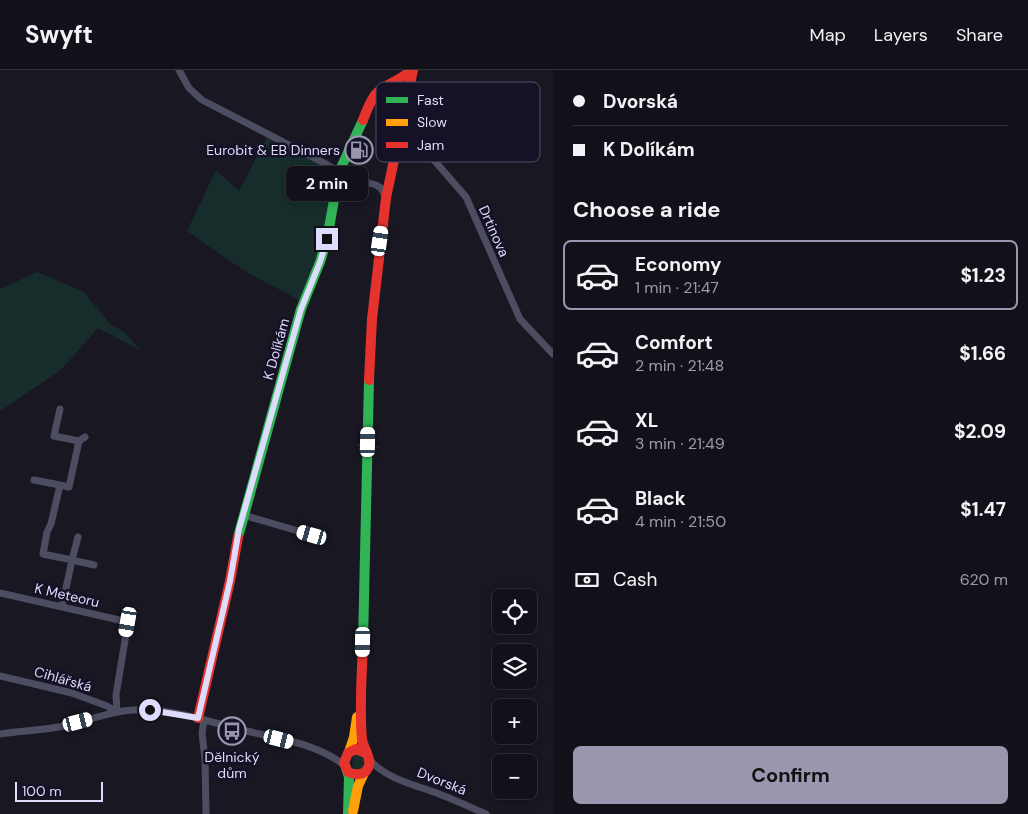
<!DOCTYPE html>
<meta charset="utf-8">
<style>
:root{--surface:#12111a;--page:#1f1f27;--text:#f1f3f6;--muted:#9c9da2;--line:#313139;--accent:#9997b0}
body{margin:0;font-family:"DM Sans",sans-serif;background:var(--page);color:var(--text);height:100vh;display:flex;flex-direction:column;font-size:19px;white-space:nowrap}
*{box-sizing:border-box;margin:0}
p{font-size:16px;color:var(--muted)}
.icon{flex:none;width:28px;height:28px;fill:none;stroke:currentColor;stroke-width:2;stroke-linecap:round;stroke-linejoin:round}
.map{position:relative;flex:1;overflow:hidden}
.panel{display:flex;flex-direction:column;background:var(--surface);width:475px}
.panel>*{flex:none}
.hud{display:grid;align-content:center;height:110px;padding:0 20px;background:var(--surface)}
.buttons{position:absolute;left:492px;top:519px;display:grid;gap:10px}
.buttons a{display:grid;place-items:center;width:45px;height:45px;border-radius:8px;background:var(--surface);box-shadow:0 2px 8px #0003,0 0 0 1px var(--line);font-size:25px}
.scale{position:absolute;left:15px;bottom:12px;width:88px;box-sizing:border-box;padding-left:5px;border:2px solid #dedcfc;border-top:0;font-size:14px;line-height:18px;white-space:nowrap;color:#dedcfc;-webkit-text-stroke:4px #151227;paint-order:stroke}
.end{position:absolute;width:22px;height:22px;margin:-11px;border:6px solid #dedcfc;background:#111;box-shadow:0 0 0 2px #111}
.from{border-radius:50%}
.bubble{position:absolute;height:35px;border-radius:8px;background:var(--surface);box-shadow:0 2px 8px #0003,0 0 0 1px var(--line);font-size:16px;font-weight:700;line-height:35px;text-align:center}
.car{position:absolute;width:15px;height:30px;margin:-15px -8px;border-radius:6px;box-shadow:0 0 4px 1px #0007;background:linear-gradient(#fff 24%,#345 0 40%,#fff 0 76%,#345 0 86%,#fff 0)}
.hud b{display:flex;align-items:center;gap:18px;height:48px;font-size:19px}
.hud b+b{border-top:1px solid var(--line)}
.hud i{width:12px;height:12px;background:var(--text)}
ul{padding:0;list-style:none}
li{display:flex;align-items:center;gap:15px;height:70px;margin:0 10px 8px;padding:0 10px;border:2px solid transparent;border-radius:8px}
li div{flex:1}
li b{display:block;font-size:19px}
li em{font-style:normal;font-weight:700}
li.on{border-color:var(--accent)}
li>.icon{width:45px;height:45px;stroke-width:1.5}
h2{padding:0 20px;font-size:22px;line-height:60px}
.pay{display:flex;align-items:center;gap:12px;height:55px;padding:0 20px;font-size:19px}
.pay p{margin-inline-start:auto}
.cta{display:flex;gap:10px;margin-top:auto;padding:10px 20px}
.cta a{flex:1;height:58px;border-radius:8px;background:var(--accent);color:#111;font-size:20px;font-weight:700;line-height:58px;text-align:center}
header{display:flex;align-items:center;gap:30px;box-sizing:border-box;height:70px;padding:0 25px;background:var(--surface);border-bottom:1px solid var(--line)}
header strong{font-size:24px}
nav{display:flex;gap:28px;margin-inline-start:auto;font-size:18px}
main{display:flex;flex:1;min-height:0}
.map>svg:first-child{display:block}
.green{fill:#162d2c}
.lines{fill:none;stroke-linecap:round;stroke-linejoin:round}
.stream{stroke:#162b49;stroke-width:2}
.street{stroke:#4d4d62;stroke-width:7}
.fast{stroke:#30b455;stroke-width:10}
.slow{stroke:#ff9f0a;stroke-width:10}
.jam{stroke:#e5322d;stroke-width:10}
.route{stroke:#dedcfc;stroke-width:6}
.labels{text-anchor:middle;stroke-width:5;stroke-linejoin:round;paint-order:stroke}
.poi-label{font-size:14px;fill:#dedcfc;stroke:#151227;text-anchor:end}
.street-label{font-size:14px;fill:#dedcfc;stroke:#151227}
.key{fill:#151227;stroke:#514f67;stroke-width:1}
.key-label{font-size:14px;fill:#dedcfc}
</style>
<header>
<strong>Swyft</strong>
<nav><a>Map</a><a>Layers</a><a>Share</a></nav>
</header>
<main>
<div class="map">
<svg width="553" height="744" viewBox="0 0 553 744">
<rect width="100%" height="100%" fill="#181722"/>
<!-- green -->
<path class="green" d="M267,67L329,98L332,110L321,175L299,230L243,200L187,161L216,100L239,121Z
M37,202L84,222L110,254L124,262L142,281L98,258L61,300L0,341V219Z
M358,683L365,689V696L359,701L352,698L353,685Z"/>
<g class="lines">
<!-- stream -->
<path class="stream" d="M357,375H359
M376,377H379"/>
<!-- street -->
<path class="street" d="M179,0L189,18L202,30L326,94L346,106L376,115L381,118L386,128
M400,56L427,82L466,127L520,249L553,284
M79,371L85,367
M34,410L60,415L51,454L47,462L43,484L72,490L62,537
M60,415L69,417L79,371L54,366L60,339
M243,445L312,465
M78,467L72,490L94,495
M0,523L128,552L116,625L117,642
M0,606L72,623L107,636L117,642
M204,650L202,663L205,689L206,744
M0,664C21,661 43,660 64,656C88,651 110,641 134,640C170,638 207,651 242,660C275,668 318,673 345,696
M370,690C386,709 416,715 439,724C455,730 470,737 486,744"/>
<!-- fast -->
<path class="fast" d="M238,467L301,239L320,192L327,169L339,102L363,50
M363,572L369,310
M346,698L349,707L348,744"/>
<!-- slow -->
<path class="slow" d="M349,682L354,667L357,647
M353,741L358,716L364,703"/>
<!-- jam -->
<path class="jam" d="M363,50C366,42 370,32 375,25C384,14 401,11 411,0
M369,310L372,249L386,128L413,0
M363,572C362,604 359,637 362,669C363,678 373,690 368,698C364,706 355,705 348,702L344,693L348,683L356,679L366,683
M198,648L230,511L238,467"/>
</g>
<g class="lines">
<!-- route -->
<path class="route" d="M150,640L198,648L230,511L239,459L301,239L320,192L327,169"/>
</g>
<!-- icons -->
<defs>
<g id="fuel-ring" transform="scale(1.4375)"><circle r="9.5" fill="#151227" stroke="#9997b0" stroke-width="1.5"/><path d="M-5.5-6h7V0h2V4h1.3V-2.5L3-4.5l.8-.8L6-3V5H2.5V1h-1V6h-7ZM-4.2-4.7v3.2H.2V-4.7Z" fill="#9997b0"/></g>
<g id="bus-ring" transform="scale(1.4375)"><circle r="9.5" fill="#151227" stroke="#9997b0" stroke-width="1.5"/><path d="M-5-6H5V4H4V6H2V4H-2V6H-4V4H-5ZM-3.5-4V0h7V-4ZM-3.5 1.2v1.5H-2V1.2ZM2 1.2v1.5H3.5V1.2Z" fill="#9997b0"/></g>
</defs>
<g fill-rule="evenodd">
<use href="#fuel-ring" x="359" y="80"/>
<use href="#bus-ring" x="232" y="661"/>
</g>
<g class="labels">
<!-- poi labels -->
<g class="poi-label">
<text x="340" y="85">Eurobit &amp; EB Dinners</text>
<text x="232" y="692" text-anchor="middle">Dělnický<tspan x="232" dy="16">dům</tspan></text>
</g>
<!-- street labels -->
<g class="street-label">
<text transform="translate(494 161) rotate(66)" y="5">Drtinova</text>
<text transform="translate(276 279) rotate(-74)" y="5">K Dolíkám</text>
<text transform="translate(67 525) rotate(13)" y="5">K Meteoru</text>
<text transform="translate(63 609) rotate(16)" y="5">Cihlářská</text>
<text transform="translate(442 711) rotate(22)" y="5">Dvorská</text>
</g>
</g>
<!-- legend -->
<rect x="376" y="12" width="164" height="80" rx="8" class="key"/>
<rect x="386" y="27" width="22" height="6" fill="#30b455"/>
<rect x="386" y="49" width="22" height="7" fill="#ff9f0a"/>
<rect x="386" y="72" width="22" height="6" fill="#e5322d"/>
<g class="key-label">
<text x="417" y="35">Fast</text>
<text x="417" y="57">Slow</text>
<text x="417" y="80">Jam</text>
</g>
</svg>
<div class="buttons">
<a><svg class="icon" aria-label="locate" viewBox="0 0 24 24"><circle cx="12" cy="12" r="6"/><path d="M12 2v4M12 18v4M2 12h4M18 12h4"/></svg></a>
<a><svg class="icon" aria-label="layers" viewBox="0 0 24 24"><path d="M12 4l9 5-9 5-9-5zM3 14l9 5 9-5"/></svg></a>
<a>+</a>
<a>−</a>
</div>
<div class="scale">100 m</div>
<i class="end from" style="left:150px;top:640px"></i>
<i class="end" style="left:327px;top:169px"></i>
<div class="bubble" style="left:286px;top:96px;width:82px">2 min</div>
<i class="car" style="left:380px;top:171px;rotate:8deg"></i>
<i class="car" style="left:368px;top:372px;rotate:1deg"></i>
<i class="car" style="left:312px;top:465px;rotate:286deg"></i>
<i class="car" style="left:128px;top:552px;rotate:190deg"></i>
<i class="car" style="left:363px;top:572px;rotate:181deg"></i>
<i class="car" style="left:78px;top:652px;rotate:76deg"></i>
<i class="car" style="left:279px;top:669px;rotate:104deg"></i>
</div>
<section class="panel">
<div class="hud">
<b><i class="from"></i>Dvorská</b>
<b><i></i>K Dolíkám</b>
</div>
<h2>Choose a ride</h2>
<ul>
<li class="on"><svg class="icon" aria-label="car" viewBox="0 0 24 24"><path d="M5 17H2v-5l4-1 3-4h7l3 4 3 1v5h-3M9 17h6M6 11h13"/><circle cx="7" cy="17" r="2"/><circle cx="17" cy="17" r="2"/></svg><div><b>Economy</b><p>1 min · 21:47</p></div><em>$1.23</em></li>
<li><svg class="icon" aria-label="car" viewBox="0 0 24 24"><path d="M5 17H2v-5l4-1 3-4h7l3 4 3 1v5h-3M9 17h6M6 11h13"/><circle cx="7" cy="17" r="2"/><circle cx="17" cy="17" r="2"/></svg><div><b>Comfort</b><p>2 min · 21:48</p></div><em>$1.66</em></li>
<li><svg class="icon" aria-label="car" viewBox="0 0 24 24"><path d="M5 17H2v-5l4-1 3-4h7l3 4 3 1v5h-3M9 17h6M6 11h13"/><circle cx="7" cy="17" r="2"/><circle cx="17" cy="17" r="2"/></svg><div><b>XL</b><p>3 min · 21:49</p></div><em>$2.09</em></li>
<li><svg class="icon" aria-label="car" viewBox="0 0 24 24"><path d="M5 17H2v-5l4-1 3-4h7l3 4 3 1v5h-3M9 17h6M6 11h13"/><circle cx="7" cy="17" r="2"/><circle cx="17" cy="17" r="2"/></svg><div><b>Black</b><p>4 min · 21:50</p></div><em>$1.47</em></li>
</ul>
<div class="pay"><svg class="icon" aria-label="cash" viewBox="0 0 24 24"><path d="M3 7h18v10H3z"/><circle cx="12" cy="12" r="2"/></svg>Cash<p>620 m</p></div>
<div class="cta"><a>Confirm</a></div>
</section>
</main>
